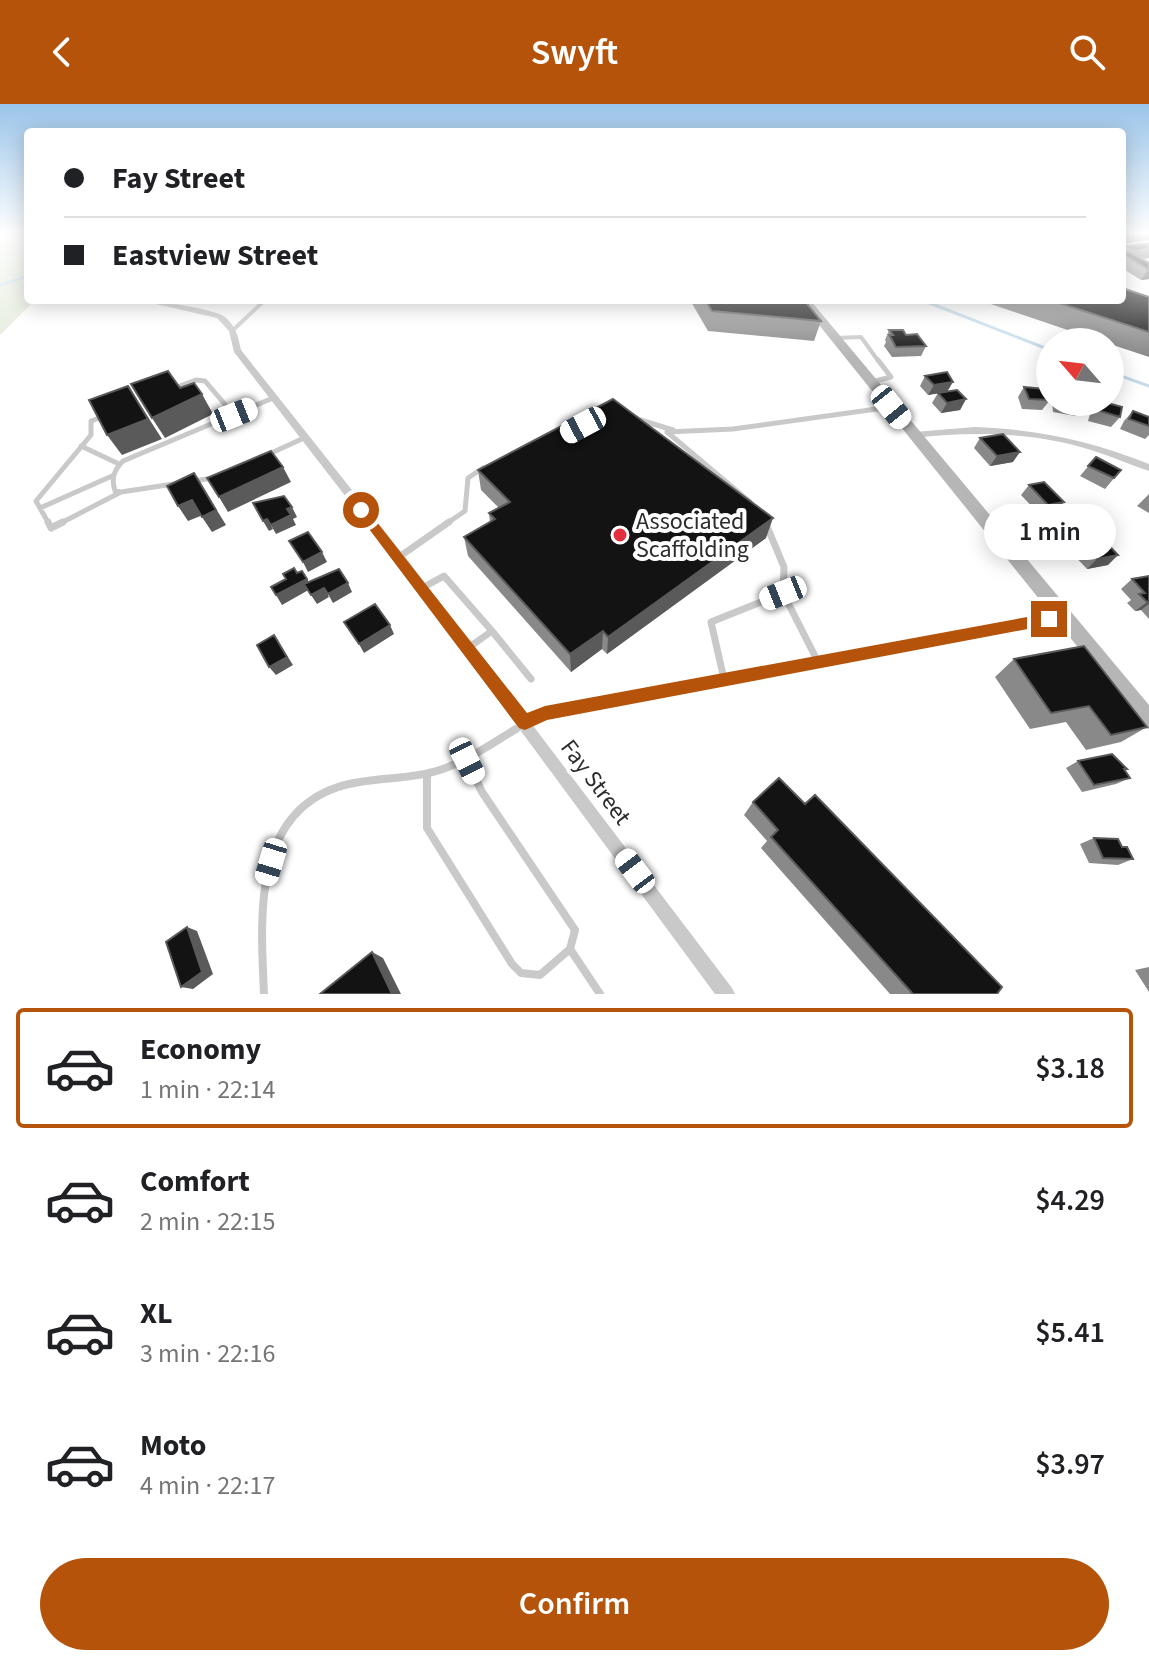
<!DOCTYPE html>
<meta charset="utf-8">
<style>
:root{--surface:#fff;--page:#f6f6f6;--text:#202124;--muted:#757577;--line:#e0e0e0;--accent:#b45309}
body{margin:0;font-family:"Source Sans 3",sans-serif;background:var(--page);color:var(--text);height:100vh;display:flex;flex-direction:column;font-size:30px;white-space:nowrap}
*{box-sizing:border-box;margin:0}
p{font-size:26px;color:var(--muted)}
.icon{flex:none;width:44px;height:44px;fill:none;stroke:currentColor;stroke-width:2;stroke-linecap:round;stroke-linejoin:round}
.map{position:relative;height:890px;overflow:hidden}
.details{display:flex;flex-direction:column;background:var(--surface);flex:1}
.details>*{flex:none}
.guide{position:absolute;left:24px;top:24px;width:1102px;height:176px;border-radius:8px;box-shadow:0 4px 20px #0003;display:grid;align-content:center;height:176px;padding:0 40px;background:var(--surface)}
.needle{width:52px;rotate:298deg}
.tools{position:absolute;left:1036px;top:224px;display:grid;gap:16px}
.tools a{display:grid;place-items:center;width:88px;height:88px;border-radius:50%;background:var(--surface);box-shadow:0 4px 20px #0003;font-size:40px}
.end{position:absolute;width:36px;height:36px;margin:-18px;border:10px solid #b45309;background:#fff;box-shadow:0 0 0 4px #fff}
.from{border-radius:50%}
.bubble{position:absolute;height:56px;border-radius:28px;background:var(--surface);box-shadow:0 4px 20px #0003;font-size:26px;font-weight:600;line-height:56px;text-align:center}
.car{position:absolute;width:24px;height:48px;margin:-24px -12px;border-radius:10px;box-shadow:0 0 6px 2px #0007;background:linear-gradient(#fff 24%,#345 0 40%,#fff 0 76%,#345 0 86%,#fff 0)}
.guide b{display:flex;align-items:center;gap:28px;height:76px;font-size:30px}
.guide b+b{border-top:2px solid var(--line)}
.guide i{width:20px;height:20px;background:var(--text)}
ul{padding:14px 0 0;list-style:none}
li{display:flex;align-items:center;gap:24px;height:120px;margin:0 16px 12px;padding:0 24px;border:4px solid transparent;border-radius:8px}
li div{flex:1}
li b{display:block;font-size:30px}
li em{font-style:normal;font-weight:600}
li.active{border-color:var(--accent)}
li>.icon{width:72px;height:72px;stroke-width:1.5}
.button{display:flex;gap:16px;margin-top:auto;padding:16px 40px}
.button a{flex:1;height:92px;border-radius:48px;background:var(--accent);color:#fff;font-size:32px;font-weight:600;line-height:92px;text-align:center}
header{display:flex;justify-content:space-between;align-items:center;height:104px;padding:0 40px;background:var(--accent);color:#fff;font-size:36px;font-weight:600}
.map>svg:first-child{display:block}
.green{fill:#e2ead9}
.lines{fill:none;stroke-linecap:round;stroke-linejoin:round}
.stream{stroke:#c5dcea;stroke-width:3}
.service-far3{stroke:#c9c9c9;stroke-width:4}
.service-far2{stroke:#c9c9c9;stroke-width:5}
.service-far1{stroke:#c9c9c9;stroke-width:7}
.service{stroke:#c9c9c9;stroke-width:8}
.minor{fill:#c9c9c9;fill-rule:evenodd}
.secondary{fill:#b6b6b6;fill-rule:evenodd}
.wall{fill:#898989}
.shaded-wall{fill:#5a5a5a}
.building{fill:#131313;stroke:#5a5a5a;stroke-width:2}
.route{fill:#b45309}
.poi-dot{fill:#e32e3f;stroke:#fff;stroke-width:3}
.labels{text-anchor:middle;stroke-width:8;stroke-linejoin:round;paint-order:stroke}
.poi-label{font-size:24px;fill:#2c2c2c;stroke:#fff;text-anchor:start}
.street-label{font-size:24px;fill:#2c2c2c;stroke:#fff}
</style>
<header><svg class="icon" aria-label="back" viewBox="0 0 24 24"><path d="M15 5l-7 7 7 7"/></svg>Swyft<svg class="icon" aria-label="search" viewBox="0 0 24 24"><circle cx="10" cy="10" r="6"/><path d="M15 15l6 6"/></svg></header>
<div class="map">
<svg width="1149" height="890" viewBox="0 0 1149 890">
<rect width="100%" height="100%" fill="#fff"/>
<!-- green -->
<path class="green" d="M0,129H28V196H35L0,231Z"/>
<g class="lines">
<!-- stream -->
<path class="stream" d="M0,181L28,172
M922,196L1050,246
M1110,268L1149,282"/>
<!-- service-far3 -->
<path class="service-far3" d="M233,226L265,196
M835,234L861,233L879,258"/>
<!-- service-far2 -->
<path class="service-far2" d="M871,278L891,273L878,256
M172,285L196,276L205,277L234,311
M634,314L673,326
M81,342L119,360
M267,351L304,334
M213,374L121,388L115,387C111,374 114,366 123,357L273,294
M750,398L667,328L733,325L891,303
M40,404L112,372
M49,420L36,397L91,331V317L102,313
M59,420L121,388
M446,420L465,407L468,374L483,364"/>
<!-- service-far1 -->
<path class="service-far1" d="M48,418L51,424L63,418
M766,420L784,463L783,489
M399,453L449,418
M422,484L444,472L492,527L468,544
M492,527L531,575
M724,575L711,518L783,489L817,556
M512,627L545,609L1060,513"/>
<!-- service -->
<path class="service" d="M427,670V724L512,860L521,869L540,871L570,845L575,826L482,688L467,657
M570,845L600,890
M264,890C261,817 251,712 338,683C371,672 407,677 440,666C467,657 491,640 516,625"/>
<!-- minor -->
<path class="minor" d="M138,196C152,196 216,205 225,213C236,222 238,232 241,246L405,453L732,884L735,890H715L397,459L234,248L229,227L217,214Z
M975,323C1036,325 1092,337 1149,360V367C1130,361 1111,352 1091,346C1033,328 974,327 914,334L909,331L914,328Z"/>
<!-- secondary -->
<path class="secondary" d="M799,196H810L1149,601V625L1142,623Z"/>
</g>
<!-- wall -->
<path class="wall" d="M1149,139V154L1142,155L1149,159V175L1141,176L1122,164V148L1126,142Z
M1149,193V253L1110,240V238H1103L979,196H1122Z
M690,196H804L821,217L814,237L708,227Z
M889,226L906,231L926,242L921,252L892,253L884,242L886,238L885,236Z
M925,272L948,287L966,295L960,306L941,309L932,299L938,289L928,291L920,282Z
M1024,283L1050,296L1042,306L1022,305L1018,293Z
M1052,298H1082L1083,302L1075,312L1053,308Z
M1098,298H1104L1120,313L1111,323L1088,317L1091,307Z
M1133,307L1149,313V331L1145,335L1120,325L1124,317Z
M980,334L1013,358L990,362L974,344Z
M1096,353L1121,366L1105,385L1080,372Z
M478,366L766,434L607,550L602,545L571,568L468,452L464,433L490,418L489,409L499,404L481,386Z
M1029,381L1064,398L1040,411L1021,391Z
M1149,390V409L1137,402Z
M1054,409L1080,436L1065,440L1045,419Z
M1081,438L1108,461L1087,465L1071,448Z
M1149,472V515L1141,506L1135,507L1127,499L1131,496L1121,485L1132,475Z
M1014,555L1147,623L1121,638L1086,646L1066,618L1030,625L995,573Z
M1078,657L1124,666L1130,674L1116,680L1082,688L1066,664Z
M753,698L805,700L997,890H890L761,744L767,737L744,711Z
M1094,734L1133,755L1118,761L1089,759L1080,740Z
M1149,863V888L1135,866Z"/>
<!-- shaded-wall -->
<path class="shaded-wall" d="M1138,129H1149V136L1122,140V131Z
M1149,145V154L1132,156L1129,154L1134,147Z
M1149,166V175L1141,176L1148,166Z
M953,278L947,288L928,291L934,281Z
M128,282L162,335L122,351L107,331Z
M202,290L213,310L165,334L152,314Z
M966,295L960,306L941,309L947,299Z
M1020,348L1013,358L990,362L997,352Z
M283,363L291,378L228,408L219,393Z
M194,369L226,421L212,428L202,413Z
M192,396L203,411L188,417L178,402Z
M1064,398L1055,408L1040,411L1048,401Z
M292,403L297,413L293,415L296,421L276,430L271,421L287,405Z
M773,414L766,434L607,550L608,533Z
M267,415L273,425L269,427L263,417Z
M1090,427L1080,436L1065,440L1074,430Z
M322,448L327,458L308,468L303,458Z
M1118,451L1108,461L1087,465L1097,455Z
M307,475L312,484L282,501L276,491Z
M348,479L352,488L333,499L328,490Z
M324,484L329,493L317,500L311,491Z
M1147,498H1149V500L1141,506L1135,507Z
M390,521L394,530L364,549L359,540Z
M603,527L602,545L571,568L570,550Z
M274,531L293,561L276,571L269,563Z
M187,823L197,827L213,870L193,885L181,883Z
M372,848L383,854L401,890H392Z"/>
<!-- building -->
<path class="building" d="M1149,139V145L1134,147L1126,142Z
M1130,148L1149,159V166L1122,150V149Z
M1122,184L1149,193V228L1050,196H1122Z
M705,196H804L821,217L712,207Z
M889,226H903L906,231L917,230L926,242L896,243L889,231H893Z
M168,267L180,284L194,279L202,290L152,314L131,280Z
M947,268L953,278L934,281L925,272Z
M128,282L148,315L107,331L89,296Z
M1024,283L1045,285L1050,296L1029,295Z
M957,286L966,295L947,299L938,289Z
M613,295L773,414L608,533L603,527L570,550L464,433L495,415L489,409L510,398L478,366Z
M1061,298H1082L1083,302Z
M1098,298H1104L1122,303L1120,313L1097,306Z
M1133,307L1149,313V322L1129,315Z
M1003,330L1020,348L997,352L980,334Z
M271,347L283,363L219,393L207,374Z
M1096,353L1121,366L1114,374L1088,362Z
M194,369L216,406L202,413L192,396L178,402L167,382Z
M1044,378L1064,398L1048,401L1029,381Z
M284,392L292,403L287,405L291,411L271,421L267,415L263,417L253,399Z
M1070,406L1090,427L1074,430L1054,409Z
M308,428L322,448L303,458L289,437Z
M1102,434L1118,451L1097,455L1081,438Z
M294,464L297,469L302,467L307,475L276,491L271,483L286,475L283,470Z
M339,465L348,479L328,490L324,484L311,491L304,480Z
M1149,472V498H1147L1139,490L1145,489L1132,475Z
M375,500L390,521L359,540L344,518Z
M274,531L287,553L269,563L257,541Z
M1084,542L1147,623L1111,631L1089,602L1051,609L1014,555Z
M1112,650L1127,665H1124L1130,674L1094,681L1078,657Z
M779,674L805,700L815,691L1002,883L997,890H913L771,733L778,726L753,698Z
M1094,734L1118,735L1122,743H1127L1133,755L1103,754Z
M187,823L202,868L181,883L166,838Z
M372,848L392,890H320Z"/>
<!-- sky -->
<linearGradient id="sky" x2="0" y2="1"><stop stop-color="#9ac4e9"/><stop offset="0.51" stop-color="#fff"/><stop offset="1" stop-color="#fff" stop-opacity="0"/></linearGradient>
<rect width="1149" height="254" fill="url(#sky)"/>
<!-- route -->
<path class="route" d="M357,403H365L527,609L545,602L1049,509L1056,515L1049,521L547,616L525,626L519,624L357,409Z"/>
<!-- markers -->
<circle class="poi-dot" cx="620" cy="431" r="8"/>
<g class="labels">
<!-- poi labels -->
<g class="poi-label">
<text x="636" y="425">Associated<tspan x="636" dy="28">Scaffolding</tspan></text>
</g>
<!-- street labels -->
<g class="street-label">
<text transform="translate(596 678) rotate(53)" y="8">Fay Street</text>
</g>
</g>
</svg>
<div class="tools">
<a><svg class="needle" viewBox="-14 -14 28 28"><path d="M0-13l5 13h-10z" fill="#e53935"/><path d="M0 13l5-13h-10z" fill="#757577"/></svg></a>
</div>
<i class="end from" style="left:361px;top:406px"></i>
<i class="end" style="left:1049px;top:515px"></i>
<div class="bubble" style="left:984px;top:400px;width:132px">1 min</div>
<i class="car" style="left:891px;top:303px;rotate:141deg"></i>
<i class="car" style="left:234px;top:311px;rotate:68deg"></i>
<i class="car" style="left:583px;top:321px;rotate:242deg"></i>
<i class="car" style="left:783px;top:489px;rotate:248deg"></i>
<i class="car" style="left:467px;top:657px;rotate:154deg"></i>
<i class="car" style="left:271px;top:758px;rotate:197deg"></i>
<i class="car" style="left:635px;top:767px;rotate:323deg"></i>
<div class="guide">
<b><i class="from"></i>Fay Street</b>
<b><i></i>Eastview Street</b>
</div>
</div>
<section class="details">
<ul>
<li class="active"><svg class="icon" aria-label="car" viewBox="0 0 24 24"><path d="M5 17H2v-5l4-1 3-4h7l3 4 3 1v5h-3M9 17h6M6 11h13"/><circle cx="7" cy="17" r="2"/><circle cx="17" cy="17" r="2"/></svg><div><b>Economy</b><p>1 min · 22:14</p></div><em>$3.18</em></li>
<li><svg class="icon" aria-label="car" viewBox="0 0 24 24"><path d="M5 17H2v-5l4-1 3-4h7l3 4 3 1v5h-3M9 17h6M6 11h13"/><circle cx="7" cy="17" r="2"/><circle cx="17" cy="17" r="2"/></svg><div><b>Comfort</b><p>2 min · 22:15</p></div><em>$4.29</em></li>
<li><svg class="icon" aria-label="car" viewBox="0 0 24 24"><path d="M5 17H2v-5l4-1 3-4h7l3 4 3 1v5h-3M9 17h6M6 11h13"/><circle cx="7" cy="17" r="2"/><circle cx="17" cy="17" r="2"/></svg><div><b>XL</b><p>3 min · 22:16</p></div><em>$5.41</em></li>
<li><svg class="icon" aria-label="car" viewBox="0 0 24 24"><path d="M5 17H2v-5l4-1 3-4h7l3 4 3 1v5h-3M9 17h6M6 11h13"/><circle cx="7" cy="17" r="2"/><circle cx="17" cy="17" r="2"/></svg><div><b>Moto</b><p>4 min · 22:17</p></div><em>$3.97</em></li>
</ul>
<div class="button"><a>Confirm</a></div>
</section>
